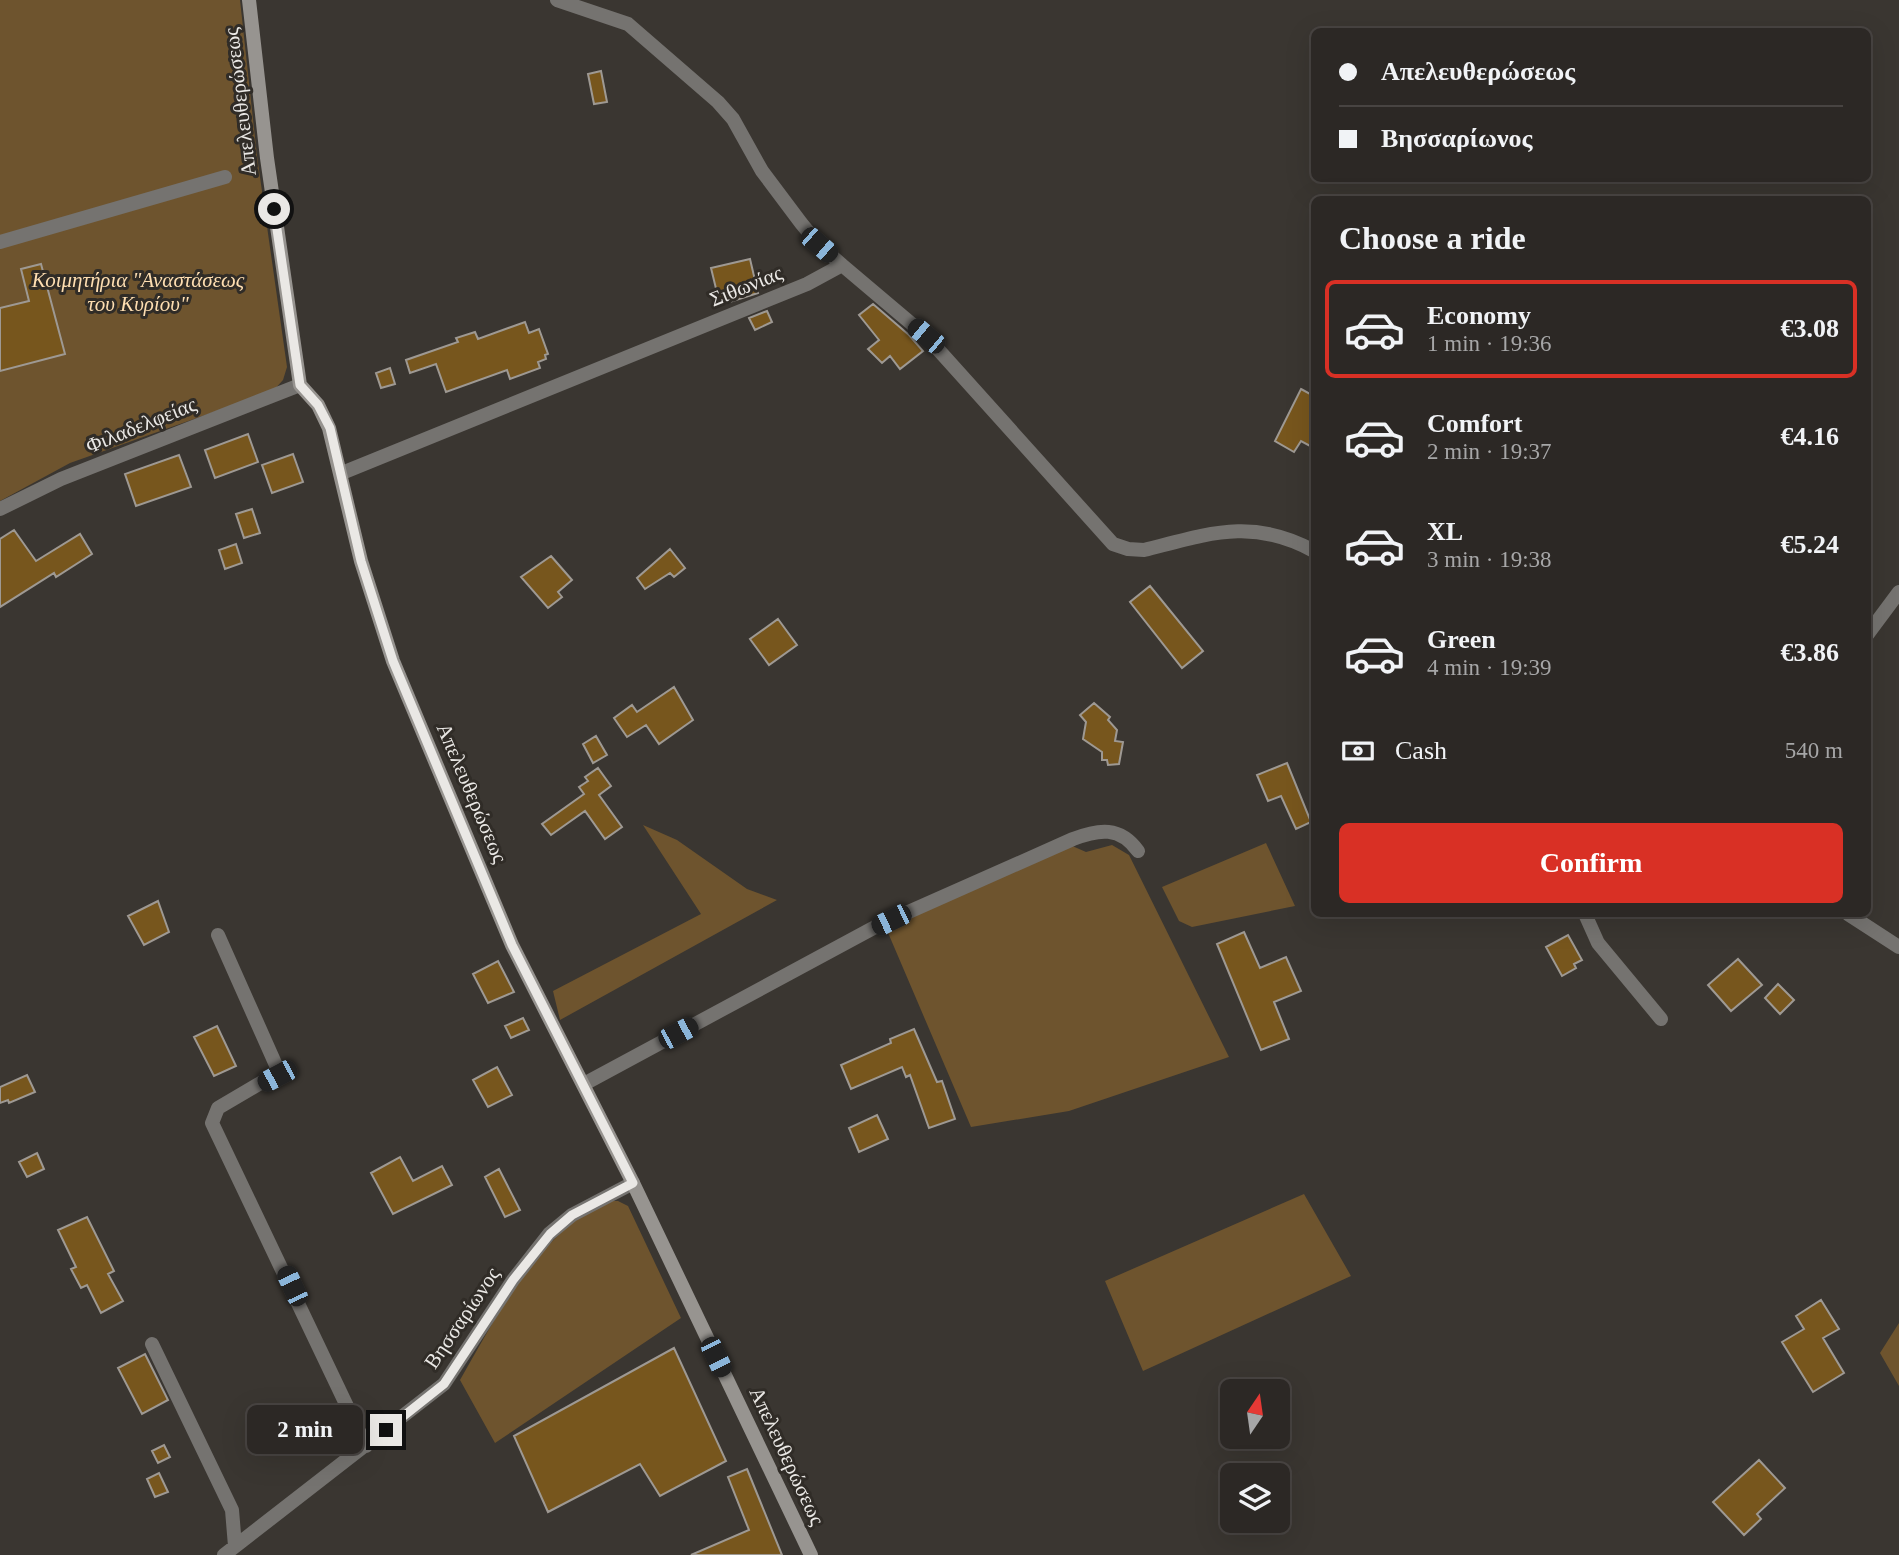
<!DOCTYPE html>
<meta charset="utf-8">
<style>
:root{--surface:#2c2825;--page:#383432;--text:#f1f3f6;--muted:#a6a6a7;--line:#484442;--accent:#d93025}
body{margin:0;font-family:"Times New Roman",serif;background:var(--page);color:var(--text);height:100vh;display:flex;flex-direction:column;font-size:26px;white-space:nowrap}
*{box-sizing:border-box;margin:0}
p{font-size:23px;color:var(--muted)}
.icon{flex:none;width:38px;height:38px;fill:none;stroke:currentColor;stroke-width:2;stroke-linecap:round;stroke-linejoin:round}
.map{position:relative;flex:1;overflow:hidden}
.details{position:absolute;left:1311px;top:196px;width:560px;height:721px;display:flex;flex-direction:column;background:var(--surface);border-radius:10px;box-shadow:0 7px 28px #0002,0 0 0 2px var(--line)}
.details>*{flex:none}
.hud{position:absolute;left:1311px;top:28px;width:560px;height:154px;border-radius:10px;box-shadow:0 7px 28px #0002,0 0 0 2px var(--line);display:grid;align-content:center;height:154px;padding:0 28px;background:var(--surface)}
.needle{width:46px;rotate:13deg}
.buttons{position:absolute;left:1220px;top:1379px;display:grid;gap:14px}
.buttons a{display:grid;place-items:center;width:70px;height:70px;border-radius:10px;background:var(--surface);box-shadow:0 7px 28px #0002,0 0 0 2px var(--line);font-size:35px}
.end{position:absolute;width:32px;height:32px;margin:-16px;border:9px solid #eae8e5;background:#111;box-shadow:0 0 0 4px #111}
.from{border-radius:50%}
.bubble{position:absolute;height:49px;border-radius:10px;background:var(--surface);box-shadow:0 7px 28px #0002,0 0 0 2px var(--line);font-size:23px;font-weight:800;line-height:49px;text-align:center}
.car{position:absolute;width:21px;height:42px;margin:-21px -10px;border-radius:9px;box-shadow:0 0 5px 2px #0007;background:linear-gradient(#222 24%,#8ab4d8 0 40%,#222 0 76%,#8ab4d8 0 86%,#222 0)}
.hud b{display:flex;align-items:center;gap:24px;height:66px;font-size:26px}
.hud b+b{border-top:2px solid var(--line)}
.hud i{width:18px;height:18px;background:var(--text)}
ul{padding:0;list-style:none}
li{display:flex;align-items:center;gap:21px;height:98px;margin:0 14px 10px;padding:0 14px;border:4px solid transparent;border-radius:10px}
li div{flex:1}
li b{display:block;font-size:26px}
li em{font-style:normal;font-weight:800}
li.current{border-color:var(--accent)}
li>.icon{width:63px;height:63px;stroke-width:1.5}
h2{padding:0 28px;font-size:32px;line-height:84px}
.pay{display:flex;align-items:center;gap:18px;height:77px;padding:0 28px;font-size:26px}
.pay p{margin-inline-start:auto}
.cta{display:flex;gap:14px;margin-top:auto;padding:14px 28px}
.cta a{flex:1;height:80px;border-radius:10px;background:var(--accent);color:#fff;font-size:28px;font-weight:800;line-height:80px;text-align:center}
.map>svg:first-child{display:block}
.green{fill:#6e542e}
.building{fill:#77561d;stroke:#9e9993;stroke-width:2}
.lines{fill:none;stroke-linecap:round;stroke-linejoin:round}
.street{stroke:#757370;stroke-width:14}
.secondary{stroke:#979490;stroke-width:14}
.route{stroke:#eae8e5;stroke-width:9}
.labels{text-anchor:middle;stroke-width:6;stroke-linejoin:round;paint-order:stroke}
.street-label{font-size:21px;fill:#eae8e5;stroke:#302c27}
.park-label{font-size:21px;font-style:italic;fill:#fedeb1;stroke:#302c27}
</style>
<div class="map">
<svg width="1899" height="1555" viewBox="0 0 1899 1555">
<rect width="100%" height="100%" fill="#3a3631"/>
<!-- green -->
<path class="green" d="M0,0H240L257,156L287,367L283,380L273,391L70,463L0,501Z
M643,825L677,840L747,889L777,900L560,1020L553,991L701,914Z
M1266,843L1295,906L1192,927L1179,921L1162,887Z
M1070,845L1086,852L1112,845L1129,855L1229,1057L1069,1111L971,1127L886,928Z
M1304,1194L1351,1276L1143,1371L1105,1281Z
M606,1201H618L628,1206L681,1318L495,1443L460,1380C497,1316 537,1235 606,1201Z
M1899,1323V1386L1880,1353Z"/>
<!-- building -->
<path class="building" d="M601,71L607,102L594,104L588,74Z
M750,259L758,293L720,305L711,268Z
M41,264L65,354L0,371V308L29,301L21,269Z
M873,304L909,335L923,351L900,369L890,356L882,363L868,349L879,340L859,315Z
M767,311L772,322L755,330L749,318Z
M525,322L529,333L539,329L548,354L545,355L546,359L538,362L540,368L510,379L507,370L446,392L436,364L410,373L406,360L458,342L456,338L475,332L478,339Z
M390,368L395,384L381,388L376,373Z
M1301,389L1314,396V448L1301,441L1294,452L1275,441Z
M248,434L258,462L215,478L205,450Z
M293,454L303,482L272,493L262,465Z
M179,455L191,487L136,506L125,474Z
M252,509L260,533L244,538L236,514Z
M14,530L36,561L80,534L92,554L56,577L54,573L0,607V539Z
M236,544L242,563L225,569L219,550Z
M670,549L685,568L674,577L670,573L645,589L637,578Z
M551,556L572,580L558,592L562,597L548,608L521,577Z
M1150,586L1203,651L1182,668L1130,602Z
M778,619L797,645L769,665L750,639Z
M674,687L693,720L659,744L646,725L627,737L614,718L632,705L637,712Z
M1094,703L1110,717L1108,720L1117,730L1115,741L1123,742L1119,764L1108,765L1107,760H1102V752L1083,739L1086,722L1080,715Z
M596,736L607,755L593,763L583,744Z
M1287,763L1311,822L1296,829L1281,796L1268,801L1257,775Z
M598,768L611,786L599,795L622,827L605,839L585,811L551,835L542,824L584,794L579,787L588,781L585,777Z
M158,901L169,932L144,945L128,916Z
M1244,932L1260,968L1286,957L1301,991L1274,1002L1289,1039L1261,1050L1217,944Z
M1568,935L1582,960L1574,964L1576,968L1562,976L1546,947Z
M1738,959L1762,985L1731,1011L1708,985Z
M498,961L514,992L488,1003L473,974Z
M1778,984L1794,1000L1780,1014L1765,998Z
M523,1018L529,1030L511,1038L505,1026Z
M217,1026L236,1066L214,1076L194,1037Z
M914,1029L937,1082L942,1081L955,1119L929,1128L910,1075L906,1077L902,1067L851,1089L841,1065L891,1043L890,1039Z
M497,1067L512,1095L488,1107L473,1080Z
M27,1075L35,1092L9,1103L8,1100L0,1103V1087Z
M877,1115L888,1139L859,1152L849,1128Z
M37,1153L44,1169L27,1177L19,1162Z
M400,1157L413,1181L442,1166L452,1185L393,1214L371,1173Z
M499,1169L520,1210L505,1217L485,1177Z
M87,1217L114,1271L108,1274L123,1301L101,1313L87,1285L81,1288L71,1269L76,1267L58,1230Z
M1821,1300L1839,1329L1823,1338L1844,1373L1813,1392L1782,1342L1804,1329L1796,1316Z
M674,1348L726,1461L660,1496L640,1464L548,1512L514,1436Z
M145,1354L168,1400L142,1414L118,1368Z
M164,1445L170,1457L158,1463L152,1451Z
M1759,1460L1785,1488L1757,1514L1761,1519L1744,1535L1713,1502Z
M747,1469L782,1555H691L749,1530L728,1477Z
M159,1473L168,1492L155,1497L147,1479Z"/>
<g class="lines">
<!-- street -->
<path class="street" d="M557,0L628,24L718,102L733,119L762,171L801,223L819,245L842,265
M0,242L225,177
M342,473L807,284L842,265L926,336L1113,544L1128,549L1144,550C1208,534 1252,517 1314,551
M0,509L61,479L300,385
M1867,635L1899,592
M1585,914L1598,943L1661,1019
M1848,914L1899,947
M218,935L279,1072L218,1108L212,1123L366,1446
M584,1084L877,926L1073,839C1099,829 1120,826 1138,851
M152,1344L232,1510L235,1546
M224,1555L444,1384L513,1280L549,1234L572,1215L633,1183"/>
<!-- secondary -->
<path class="secondary" d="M249,0L267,158L300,385L318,405L329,428L361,561L393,661L512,945L633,1183L811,1555"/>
</g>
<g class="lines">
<!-- route -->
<path class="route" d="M274,209L300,385L318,405L330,428L361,561L393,661L512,945L633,1183L572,1215L550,1234L513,1280L444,1384L386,1430"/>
</g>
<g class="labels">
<!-- street labels -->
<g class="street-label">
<text transform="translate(240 102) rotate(-97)" y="7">Απελευθερώσεως</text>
<text transform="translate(746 286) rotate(-22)" y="7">Σιθωνίας</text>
<text transform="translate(141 425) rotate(-22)" y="7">Φιλαδελφείας</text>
<text transform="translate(472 793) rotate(67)" y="7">Απελευθερώσεως</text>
<text transform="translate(462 1318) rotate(-56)" y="7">Βησσαρίωνος</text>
<text transform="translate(787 1456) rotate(65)" y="7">Απελευθερώσεως</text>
</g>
<!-- park labels -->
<g class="park-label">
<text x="138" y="287">Κοιμητήρια "Αναστάσεως<tspan x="138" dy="24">του Κυρίου"</tspan></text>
</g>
</g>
</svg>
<div class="buttons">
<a><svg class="needle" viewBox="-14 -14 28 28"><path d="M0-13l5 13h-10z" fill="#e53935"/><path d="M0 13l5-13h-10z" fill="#a6a6a7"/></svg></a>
<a><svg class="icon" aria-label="layers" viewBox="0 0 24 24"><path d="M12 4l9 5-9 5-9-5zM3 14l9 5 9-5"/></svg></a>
</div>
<i class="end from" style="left:274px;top:209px"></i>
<i class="end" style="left:386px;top:1430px"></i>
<div class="bubble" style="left:247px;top:1405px;width:116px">2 min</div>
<i class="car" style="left:819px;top:245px;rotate:131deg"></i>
<i class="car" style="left:926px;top:336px;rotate:310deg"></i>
<i class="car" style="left:891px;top:920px;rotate:244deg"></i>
<i class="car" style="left:678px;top:1033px;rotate:62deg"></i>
<i class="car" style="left:277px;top:1076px;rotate:242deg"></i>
<i class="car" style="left:292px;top:1286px;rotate:335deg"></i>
<i class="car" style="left:716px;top:1357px;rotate:154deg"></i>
<div class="hud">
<b><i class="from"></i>Απελευθερώσεως</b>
<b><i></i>Βησσαρίωνος</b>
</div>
<section class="details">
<h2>Choose a ride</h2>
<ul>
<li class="current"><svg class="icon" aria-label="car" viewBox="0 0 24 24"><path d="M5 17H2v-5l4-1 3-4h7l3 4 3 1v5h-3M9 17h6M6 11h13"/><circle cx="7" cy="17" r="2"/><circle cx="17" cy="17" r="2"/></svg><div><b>Economy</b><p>1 min · 19:36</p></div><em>€3.08</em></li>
<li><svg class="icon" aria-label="car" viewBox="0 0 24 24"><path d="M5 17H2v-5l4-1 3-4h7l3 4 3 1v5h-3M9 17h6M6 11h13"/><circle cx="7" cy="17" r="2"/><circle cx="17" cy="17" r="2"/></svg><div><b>Comfort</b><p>2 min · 19:37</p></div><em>€4.16</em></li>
<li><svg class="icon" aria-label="car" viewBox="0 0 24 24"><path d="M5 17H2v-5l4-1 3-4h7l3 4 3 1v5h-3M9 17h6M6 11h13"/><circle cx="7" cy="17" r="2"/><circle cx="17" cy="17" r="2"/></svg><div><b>XL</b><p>3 min · 19:38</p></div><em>€5.24</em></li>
<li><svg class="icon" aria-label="car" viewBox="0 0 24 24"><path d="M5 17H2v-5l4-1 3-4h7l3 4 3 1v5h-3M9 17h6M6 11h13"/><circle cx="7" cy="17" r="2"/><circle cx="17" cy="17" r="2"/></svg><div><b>Green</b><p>4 min · 19:39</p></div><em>€3.86</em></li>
</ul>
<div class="pay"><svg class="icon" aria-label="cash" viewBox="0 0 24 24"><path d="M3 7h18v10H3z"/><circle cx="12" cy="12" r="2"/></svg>Cash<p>540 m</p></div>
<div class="cta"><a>Confirm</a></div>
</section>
</div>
